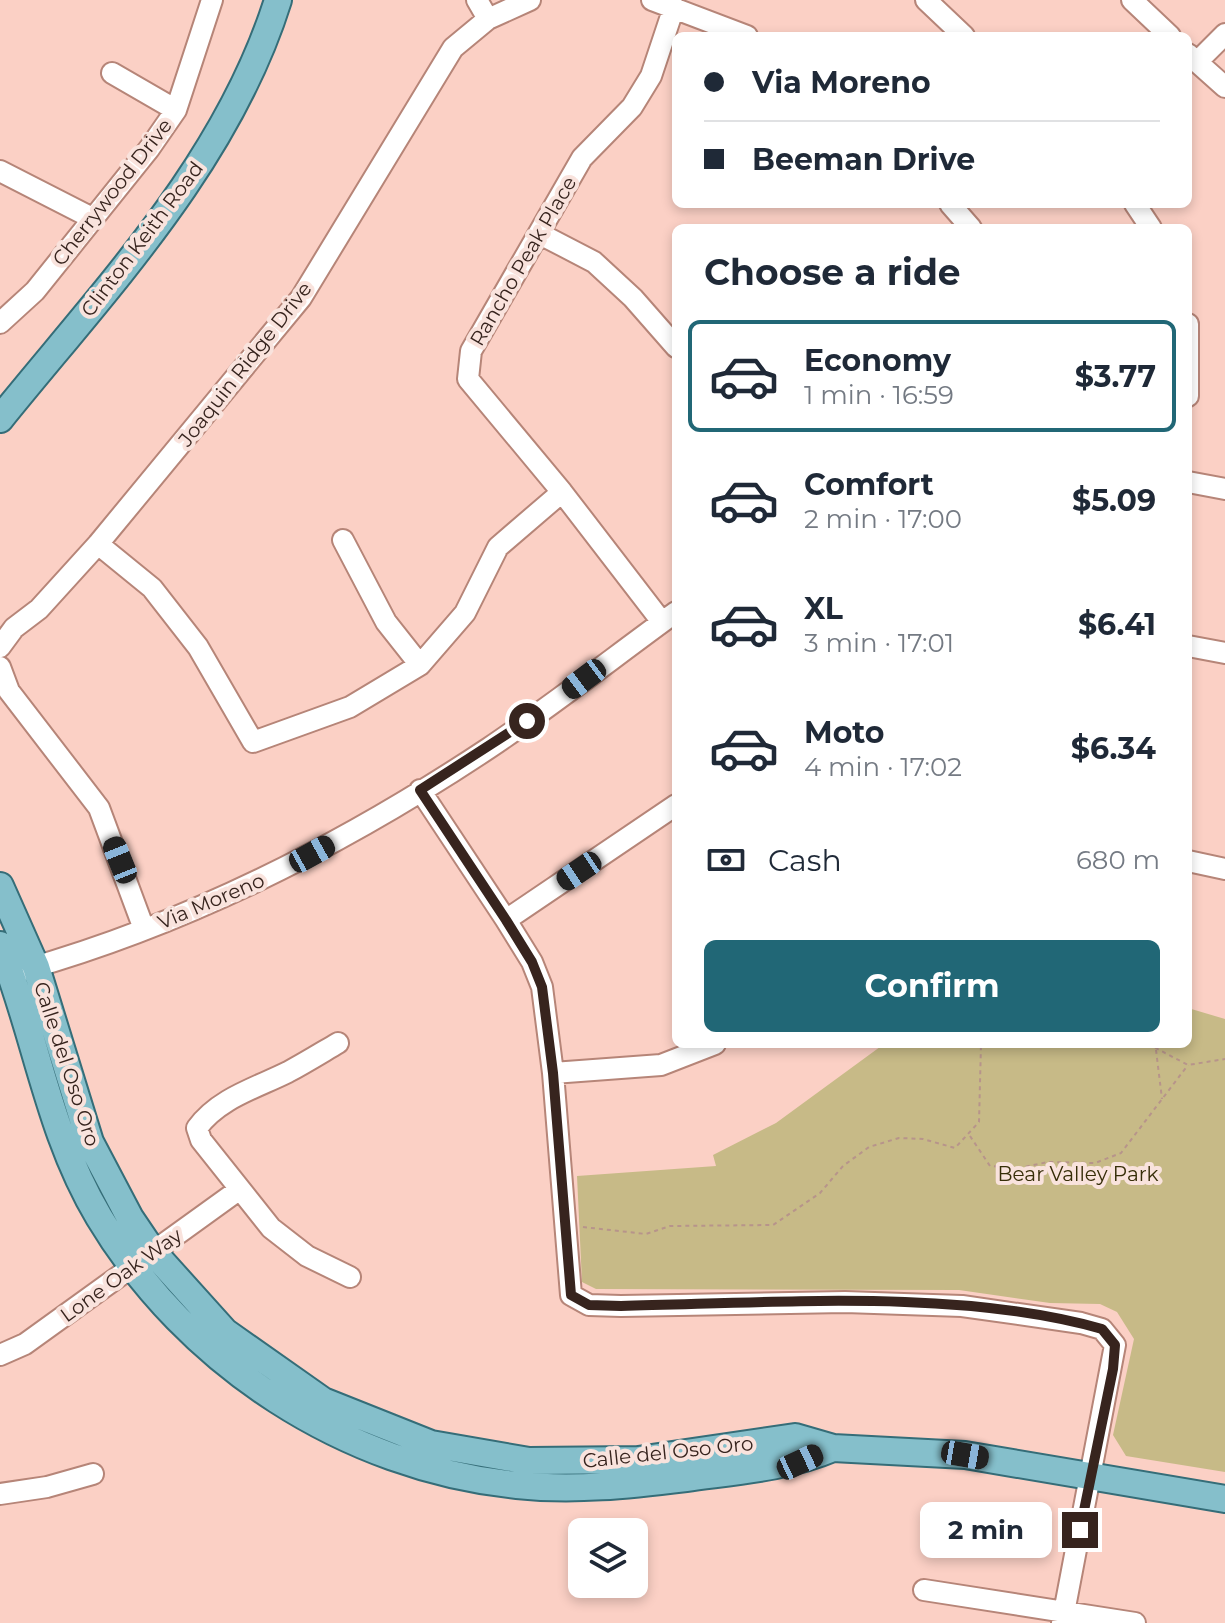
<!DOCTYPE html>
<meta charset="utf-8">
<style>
:root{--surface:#fff;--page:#f6f6f7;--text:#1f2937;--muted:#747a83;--line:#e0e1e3;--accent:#216776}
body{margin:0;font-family:Montserrat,sans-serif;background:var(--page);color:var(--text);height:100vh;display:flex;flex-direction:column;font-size:30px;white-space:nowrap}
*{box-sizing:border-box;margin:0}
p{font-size:26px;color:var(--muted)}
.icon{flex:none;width:44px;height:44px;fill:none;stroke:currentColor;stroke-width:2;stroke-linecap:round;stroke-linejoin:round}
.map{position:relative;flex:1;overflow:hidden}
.drawer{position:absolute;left:672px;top:224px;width:520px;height:824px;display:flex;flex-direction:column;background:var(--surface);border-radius:12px;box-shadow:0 4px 12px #0003}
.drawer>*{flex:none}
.top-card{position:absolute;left:672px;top:32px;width:520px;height:176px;border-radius:12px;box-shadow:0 4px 12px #0003;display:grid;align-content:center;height:176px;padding:0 32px;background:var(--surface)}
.fabs{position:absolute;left:568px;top:1518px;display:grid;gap:16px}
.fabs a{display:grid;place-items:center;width:80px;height:80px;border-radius:12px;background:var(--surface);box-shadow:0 4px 12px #0003;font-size:40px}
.end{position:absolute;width:36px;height:36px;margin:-18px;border:10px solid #37241e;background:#fff;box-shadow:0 0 0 4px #fff}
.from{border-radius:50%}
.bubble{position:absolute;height:56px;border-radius:12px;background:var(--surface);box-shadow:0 4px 12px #0003;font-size:26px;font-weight:700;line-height:56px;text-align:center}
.car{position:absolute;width:24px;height:48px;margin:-24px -12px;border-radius:10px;box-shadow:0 0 6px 2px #0007;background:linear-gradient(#222 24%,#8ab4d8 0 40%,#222 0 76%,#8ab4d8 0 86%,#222 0)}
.top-card b{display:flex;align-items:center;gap:28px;height:76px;font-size:30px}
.top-card b+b{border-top:2px solid var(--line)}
.top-card i{width:20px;height:20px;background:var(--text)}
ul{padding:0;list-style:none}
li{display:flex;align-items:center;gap:24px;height:112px;margin:0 16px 12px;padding:0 16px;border:4px solid transparent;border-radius:12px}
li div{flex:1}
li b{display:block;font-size:30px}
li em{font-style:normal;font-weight:700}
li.current{border-color:var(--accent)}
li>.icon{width:72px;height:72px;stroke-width:1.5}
h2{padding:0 32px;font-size:36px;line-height:96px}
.pay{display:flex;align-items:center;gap:20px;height:88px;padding:0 32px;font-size:30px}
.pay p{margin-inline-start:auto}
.action{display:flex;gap:16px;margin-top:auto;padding:16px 32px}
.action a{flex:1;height:92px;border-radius:12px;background:var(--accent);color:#fff;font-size:32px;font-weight:700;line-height:92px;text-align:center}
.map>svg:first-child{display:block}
.green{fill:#c7ba87}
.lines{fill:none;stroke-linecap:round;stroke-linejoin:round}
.minor-casing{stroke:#b68578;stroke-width:24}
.major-casing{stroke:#356d78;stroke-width:30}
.path{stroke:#b7948b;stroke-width:2;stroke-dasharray:4 4;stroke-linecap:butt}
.minor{stroke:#fff;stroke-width:20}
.major{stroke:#85bfcb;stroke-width:26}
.route{stroke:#37241e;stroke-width:10}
.labels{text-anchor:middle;stroke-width:8;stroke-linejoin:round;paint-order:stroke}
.street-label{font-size:20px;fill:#37241e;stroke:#f9e3dd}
.park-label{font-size:20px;fill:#362d08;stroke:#f9e3dd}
</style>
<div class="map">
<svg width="1225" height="1623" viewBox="0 0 1225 1623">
<rect width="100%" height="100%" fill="#fbd0c5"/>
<!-- green -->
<path class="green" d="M1188,1008L1225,1019V1472L1126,1456L1113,1435L1134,1339L1117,1312L1100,1304L1050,1303L959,1290L596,1289L582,1282L577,1176L716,1166L713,1155L776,1123L884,1044H1188Z"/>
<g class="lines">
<!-- minor casing -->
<g class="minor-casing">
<path id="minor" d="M477,0L488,19
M652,0L747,36
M926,0L964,36
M1132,0L1170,36
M1188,54L1225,87
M1197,62L1225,34
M112,73L176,110
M0,171L92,218
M950,204L971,228
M1135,204L1151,228
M540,234L594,262L633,298L676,347
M0,323L35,291L149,149L176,110L212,0
M1188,324V396
M1188,482L1225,489
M343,540L386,622L420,665
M98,544L152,588L198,647L253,742L350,707L420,665L465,613L498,547L562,492
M662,622L562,492L468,379L471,351L582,158L632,107L651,76L674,7
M1188,646L1225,653
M0,647L14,628L39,609L98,544L301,298L453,48L488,19L530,0
M0,667L9,691L99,808L144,929
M420,790L506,920L532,962L542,987L553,1073L571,1295L589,1305L621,1306L845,1302L962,1306L1081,1323L1102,1329L1115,1345L1062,1623
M1188,861L1225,869
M506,920L676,805
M24,970C190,923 346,843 489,748C553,705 614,657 676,612
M338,1043C321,1053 305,1063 288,1072C256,1088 219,1098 197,1128L201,1140L271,1228L307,1256L350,1277
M553,1073L661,1065L715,1044
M0,1355L25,1344L240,1189
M0,1494L47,1487L93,1474
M924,1590L1135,1623"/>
</g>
<!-- major casing -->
<g class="major-casing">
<path id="major" d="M0,419C105,289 227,163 278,0
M0,886L36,967L90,1142L130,1218L153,1252L225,1332L323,1401L431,1444L529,1461L638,1460L795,1437L833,1448L965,1455L1225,1499
M0,945C36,1035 48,1132 99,1217C187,1364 346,1468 517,1485C574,1491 629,1485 686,1478C736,1471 786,1468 833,1448"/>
</g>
<!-- path -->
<path class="path" d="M1148,1044L1188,1065L1225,1059
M1156,1050L1162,1099
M970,1136L990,1166L1019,1168L1048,1162L1095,1163L1121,1153L1188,1065
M583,1227L646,1234L670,1226L773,1225L820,1193L843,1166L869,1147L899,1138L923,1139L955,1148L979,1122L981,1044"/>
<!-- minor -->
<use href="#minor" class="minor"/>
<!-- major -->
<use href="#major" class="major"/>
</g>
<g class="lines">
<!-- route -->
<path class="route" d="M527,721L420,790L506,920L532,962L542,987L553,1073L571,1295L589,1305L621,1306C770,1303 959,1288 1102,1329L1115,1345L1113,1369L1080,1530"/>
</g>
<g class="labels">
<!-- street labels -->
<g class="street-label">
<text transform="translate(112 192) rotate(-52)" y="7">Cherrywood Drive</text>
<text transform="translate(142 239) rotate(-53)" y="7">Clinton Keith Road</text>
<text transform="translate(523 261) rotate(-60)" y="7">Rancho Peak Place</text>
<text transform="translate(245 364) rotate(-52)" y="7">Joaquin Ridge Drive</text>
<text transform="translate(211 901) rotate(-23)" y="7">Via Moreno</text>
<text transform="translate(67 1064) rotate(72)" y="7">Calle del Oso Oro</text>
<text transform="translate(121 1275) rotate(-36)" y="7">Lone Oak Way</text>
<text transform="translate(668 1452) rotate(-6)" y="7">Calle del Oso Oro</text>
</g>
<!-- park labels -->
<g class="park-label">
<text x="1078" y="1181">Bear Valley Park</text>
</g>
</g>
</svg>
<div class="fabs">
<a><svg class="icon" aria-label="layers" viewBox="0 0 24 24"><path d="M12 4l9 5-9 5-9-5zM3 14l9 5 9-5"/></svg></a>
</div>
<i class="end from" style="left:527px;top:721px"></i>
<i class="end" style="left:1080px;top:1530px"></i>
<div class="bubble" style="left:920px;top:1502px;width:132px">2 min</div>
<i class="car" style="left:584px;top:679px;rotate:233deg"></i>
<i class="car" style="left:312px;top:854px;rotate:61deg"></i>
<i class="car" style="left:120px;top:860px;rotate:338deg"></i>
<i class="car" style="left:579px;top:871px;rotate:236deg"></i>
<i class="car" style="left:965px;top:1455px;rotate:100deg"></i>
<i class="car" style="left:800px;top:1462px;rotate:65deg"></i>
<div class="top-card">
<b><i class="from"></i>Via Moreno</b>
<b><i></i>Beeman Drive</b>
</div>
<section class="drawer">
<h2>Choose a ride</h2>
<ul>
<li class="current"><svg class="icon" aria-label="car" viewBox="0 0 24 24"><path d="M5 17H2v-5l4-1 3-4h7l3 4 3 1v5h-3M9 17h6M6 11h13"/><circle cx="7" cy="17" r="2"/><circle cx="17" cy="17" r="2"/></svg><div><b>Economy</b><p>1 min · 16:59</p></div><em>$3.77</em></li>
<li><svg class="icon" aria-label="car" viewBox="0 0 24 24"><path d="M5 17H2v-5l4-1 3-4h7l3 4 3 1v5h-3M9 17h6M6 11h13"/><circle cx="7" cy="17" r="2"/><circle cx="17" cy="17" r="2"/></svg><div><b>Comfort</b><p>2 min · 17:00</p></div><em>$5.09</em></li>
<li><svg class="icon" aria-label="car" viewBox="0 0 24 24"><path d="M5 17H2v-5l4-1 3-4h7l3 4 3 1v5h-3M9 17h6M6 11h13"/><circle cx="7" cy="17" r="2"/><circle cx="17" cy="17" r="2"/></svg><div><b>XL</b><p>3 min · 17:01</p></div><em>$6.41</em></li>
<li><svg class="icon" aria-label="car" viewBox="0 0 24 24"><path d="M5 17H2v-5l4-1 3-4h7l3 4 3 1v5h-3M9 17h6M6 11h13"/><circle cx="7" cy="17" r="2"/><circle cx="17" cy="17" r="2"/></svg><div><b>Moto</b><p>4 min · 17:02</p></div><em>$6.34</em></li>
</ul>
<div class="pay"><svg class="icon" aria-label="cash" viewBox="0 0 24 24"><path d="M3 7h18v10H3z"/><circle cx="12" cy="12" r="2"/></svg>Cash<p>680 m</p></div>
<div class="action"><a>Confirm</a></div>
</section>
</div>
